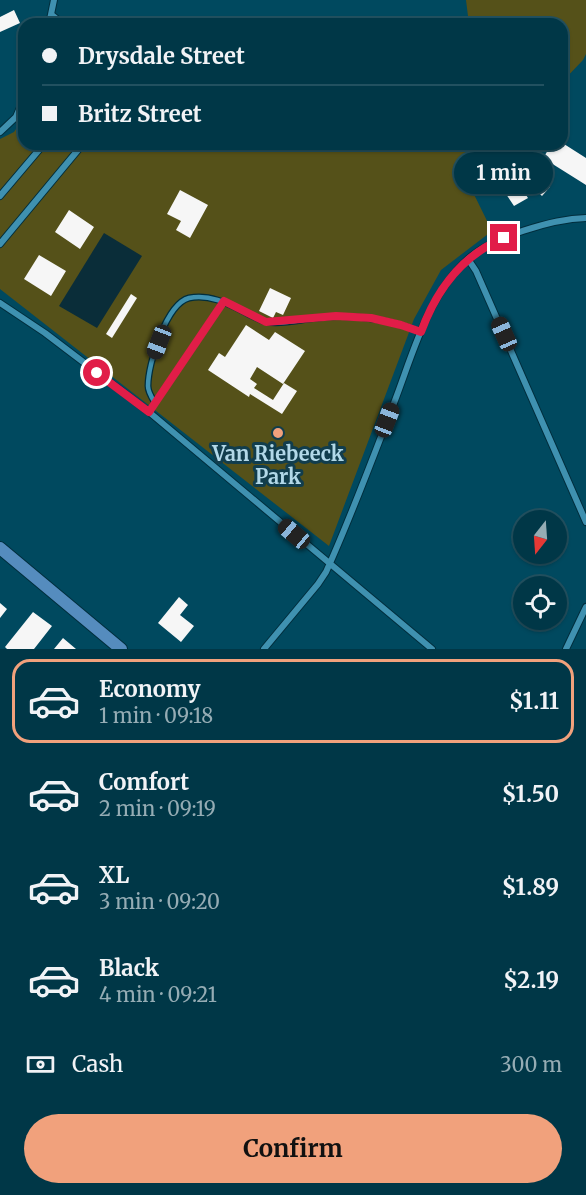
<!DOCTYPE html>
<meta charset="utf-8">
<style>
:root{--surface:#003747;--page:#0e4252;--text:#f1f3f6;--muted:#95acb4;--line:#225160;--accent:#f1a17c}
body{margin:0;font-family:Merriweather,serif;background:var(--page);color:var(--text);height:100vh;display:flex;flex-direction:column;font-size:22px;white-space:nowrap}
*{box-sizing:border-box;margin:0}
p{font-size:20px;color:var(--muted)}
.icon{flex:none;width:33px;height:33px;fill:none;stroke:currentColor;stroke-width:2;stroke-linecap:round;stroke-linejoin:round}
.map{position:relative;height:649px;overflow:hidden}
.sheet{display:flex;flex-direction:column;background:var(--surface);flex:1}
.sheet>*{flex:none}
.hud{position:absolute;left:18px;top:18px;width:550px;height:132px;border-radius:18px;box-shadow:0 2px 4px #0004,0 0 0 2px var(--line);display:grid;align-content:center;height:132px;padding:0 24px;background:var(--surface)}
.needle{width:39px;rotate:197deg}
.controls{position:absolute;left:513px;top:510px;display:grid;gap:12px}
.controls a{display:grid;place-items:center;width:54px;height:54px;border-radius:50%;background:var(--surface);box-shadow:0 2px 4px #0004,0 0 0 2px var(--line);font-size:30px}
.end{position:absolute;width:27px;height:27px;margin:-14px;border:8px solid #e11d48;background:#fff;box-shadow:0 0 0 3px #fff}
.from{border-radius:50%}
.bubble{position:absolute;height:42px;border-radius:21px;background:var(--surface);box-shadow:0 2px 4px #0004,0 0 0 2px var(--line);font-size:20px;font-weight:700;line-height:42px;text-align:center}
.car{position:absolute;width:18px;height:36px;margin:-18px -9px;border-radius:8px;box-shadow:0 0 4px 2px #0007;background:linear-gradient(#222 24%,#8ab4d8 0 40%,#222 0 76%,#8ab4d8 0 86%,#222 0)}
.hud b{display:flex;align-items:center;gap:21px;height:57px;font-size:22px}
.hud b+b{border-top:2px solid var(--line)}
.hud i{width:15px;height:15px;background:var(--text)}
ul{padding:10px 0 0;list-style:none}
li{display:flex;align-items:center;gap:18px;height:84px;margin:0 12px 9px;padding:0 12px;border:3px solid transparent;border-radius:18px}
li div{flex:1}
li b{display:block;font-size:22px}
li em{font-style:normal;font-weight:700}
li.active{border-color:var(--accent)}
li>.icon{width:54px;height:54px;stroke-width:1.5}
.pay{display:flex;align-items:center;gap:15px;height:66px;padding:0 24px;font-size:22px}
.pay p{margin-inline-start:auto}
.primary-button{display:flex;gap:12px;margin-top:auto;padding:12px 24px}
.primary-button a{flex:1;height:69px;border-radius:36px;background:var(--accent);color:#111;font-size:24px;font-weight:700;line-height:69px;text-align:center}
.map>svg:first-child{display:block}
.green{fill:#555119}
.water{fill:#0a2d39}
.building{fill:#f6f6f6}
.lines{fill:none;stroke-linecap:round;stroke-linejoin:round}
.lane-casing{stroke:#002e3d;stroke-width:7}
.street-casing{stroke:#002e3d;stroke-width:8}
.secondary-casing{stroke:#002e3d;stroke-width:14}
.lane{stroke:#3f91b0;stroke-width:4.5}
.street{stroke:#3f91b0;stroke-width:6}
.secondary{stroke:#558cbe;stroke-width:12}
.route{stroke:#e11d48;stroke-width:8}
.poi-dot{fill:#f1a17c;stroke:#113d4d;stroke-width:2}
.labels{text-anchor:middle;stroke-width:6;stroke-linejoin:round;paint-order:stroke}
.poi-label{font-size:20px;font-weight:bold;fill:#b2d8e8;stroke:#113d4d}
</style>
<div class="map">
<svg width="586" height="649" viewBox="0 0 586 649">
<rect width="100%" height="100%" fill="#00495f"/>
<!-- green -->
<path class="green" d="M466,0H586V54L583,60L563,81L562,24H469Z
M24,117V144H499L495,151L463,172L492,231L441,270L414,319L329,546L0,289V139L14,132Z"/>
<!-- water -->
<path class="water" d="M104,233L142,256L97,328L59,306Z"/>
<!-- building -->
<path class="building" d="M14,10L20,23L0,32V17Z
M552,144H564L586,158V185L543,158Z
M523,161L550,187L542,196L515,170Z
M507,166L528,198L514,206L502,188L495,192L490,183L497,179L495,174Z
M180,190L208,205L190,238L176,230L181,221L167,214Z
M69,210L94,227L80,249L55,232Z
M39,255L66,271L51,296L24,279Z
M270,288L291,298L283,315L276,312L273,318L259,311Z
M131,294L137,298L112,338L106,334Z
M246,325L269,340L275,332L305,351L283,384L257,367L250,379L257,384L254,388L273,400L284,383L297,391L282,414L250,394L249,397L208,370L219,353L225,357Z
M179,597L188,605L180,615L194,626L181,642L158,623Z
M0,603L7,609L0,618Z
M33,612L52,626L34,649H7L5,647Z
M63,638L76,649H54Z"/>
<g class="lines">
<!-- lane casing -->
<g class="lane-casing">
<path id="lane" d="M155,403C152,398 148,392 148,386C148,364 166,304 189,298C211,293 232,306 250,315C255,317 262,322 267,322C283,325 302,319 318,318C353,314 388,319 421,332
M149,412L224,301"/>
</g>
<!-- street casing -->
<g class="street-casing">
<path id="street" d="M52,15L63,24
M49,24L54,0
M0,132L16,117L24,98
M0,196L44,144
M0,244L83,144
M468,259L476,271L586,522
M0,303L45,333L149,412L432,649
M264,649L318,584L326,572C351,517 372,460 394,403C413,354 427,296 468,259C492,237 553,219 586,218
M566,649L586,607"/>
</g>
<!-- secondary casing -->
<g class="secondary-casing">
<path id="secondary" d="M0,548L121,649"/>
</g>
<!-- lane -->
<use href="#lane" class="lane"/>
<!-- street -->
<use href="#street" class="street"/>
<!-- secondary -->
<use href="#secondary" class="secondary"/>
</g>
<g class="lines">
<!-- route -->
<path class="route" d="M97,373L149,412L224,301L266,322L336,316L371,318L401,325L421,332C436,291 462,255 504,238"/>
</g>
<!-- markers -->
<circle class="poi-dot" cx="278" cy="433" r="6"/>
<g class="labels">
<!-- poi labels -->
<g class="poi-label">
<text x="278" y="461">Van Riebeeck<tspan x="278" dy="23">Park</tspan></text>
</g>
</g>
</svg>
<div class="controls">
<a><svg class="needle" viewBox="-14 -14 28 28"><path d="M0-13l5 13h-10z" fill="#e53935"/><path d="M0 13l5-13h-10z" fill="#95acb4"/></svg></a>
<a><svg class="icon" aria-label="locate" viewBox="0 0 24 24"><circle cx="12" cy="12" r="6"/><path d="M12 2v4M12 18v4M2 12h4M18 12h4"/></svg></a>
</div>
<i class="end from" style="left:97px;top:373px"></i>
<i class="end" style="left:504px;top:238px"></i>
<div class="bubble" style="left:454px;top:152px;width:99px">1 min</div>
<i class="car" style="left:504px;top:334px;rotate:336deg"></i>
<i class="car" style="left:159px;top:342px;rotate:201deg"></i>
<i class="car" style="left:387px;top:420px;rotate:21deg"></i>
<i class="car" style="left:294px;top:534px;rotate:310deg"></i>
<div class="hud">
<b><i class="from"></i>Drysdale Street</b>
<b><i></i>Britz Street</b>
</div>
</div>
<section class="sheet">
<ul>
<li class="active"><svg class="icon" aria-label="car" viewBox="0 0 24 24"><path d="M5 17H2v-5l4-1 3-4h7l3 4 3 1v5h-3M9 17h6M6 11h13"/><circle cx="7" cy="17" r="2"/><circle cx="17" cy="17" r="2"/></svg><div><b>Economy</b><p>1 min · 09:18</p></div><em>$1.11</em></li>
<li><svg class="icon" aria-label="car" viewBox="0 0 24 24"><path d="M5 17H2v-5l4-1 3-4h7l3 4 3 1v5h-3M9 17h6M6 11h13"/><circle cx="7" cy="17" r="2"/><circle cx="17" cy="17" r="2"/></svg><div><b>Comfort</b><p>2 min · 09:19</p></div><em>$1.50</em></li>
<li><svg class="icon" aria-label="car" viewBox="0 0 24 24"><path d="M5 17H2v-5l4-1 3-4h7l3 4 3 1v5h-3M9 17h6M6 11h13"/><circle cx="7" cy="17" r="2"/><circle cx="17" cy="17" r="2"/></svg><div><b>XL</b><p>3 min · 09:20</p></div><em>$1.89</em></li>
<li><svg class="icon" aria-label="car" viewBox="0 0 24 24"><path d="M5 17H2v-5l4-1 3-4h7l3 4 3 1v5h-3M9 17h6M6 11h13"/><circle cx="7" cy="17" r="2"/><circle cx="17" cy="17" r="2"/></svg><div><b>Black</b><p>4 min · 09:21</p></div><em>$2.19</em></li>
</ul>
<div class="pay"><svg class="icon" aria-label="cash" viewBox="0 0 24 24"><path d="M3 7h18v10H3z"/><circle cx="12" cy="12" r="2"/></svg>Cash<p>300 m</p></div>
<div class="primary-button"><a>Confirm</a></div>
</section>
